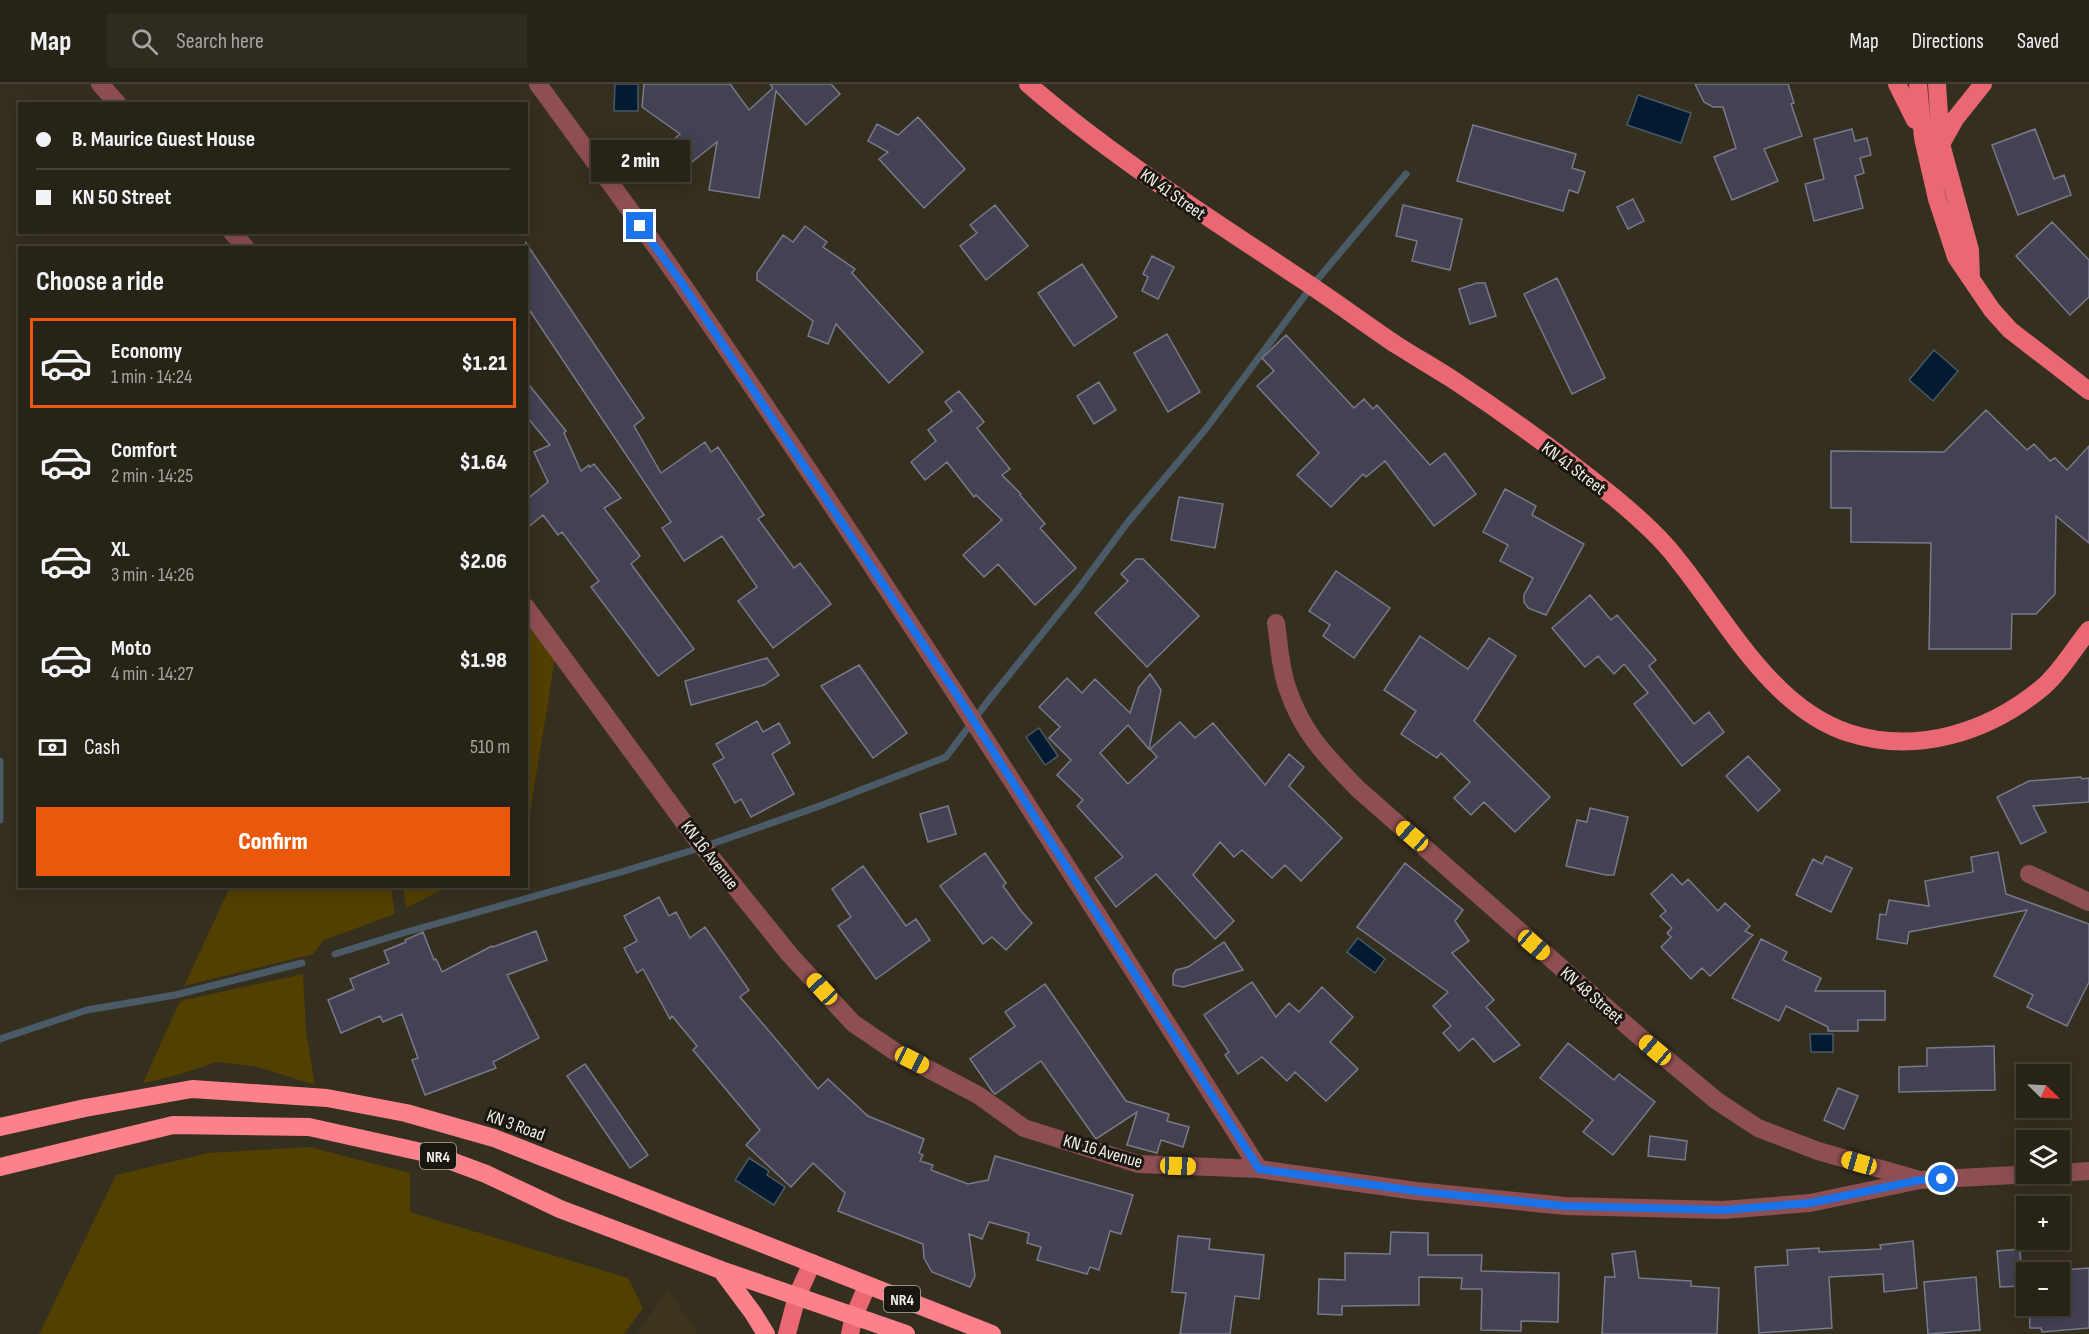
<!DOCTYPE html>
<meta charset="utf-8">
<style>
:root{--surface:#282317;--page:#302b20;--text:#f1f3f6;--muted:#a5a4a1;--line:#444036;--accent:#ea580c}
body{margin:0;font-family:"Sofia Sans Condensed",sans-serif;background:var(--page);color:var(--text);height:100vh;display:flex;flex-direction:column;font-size:22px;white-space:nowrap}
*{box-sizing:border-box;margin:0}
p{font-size:20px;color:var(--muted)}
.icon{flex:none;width:33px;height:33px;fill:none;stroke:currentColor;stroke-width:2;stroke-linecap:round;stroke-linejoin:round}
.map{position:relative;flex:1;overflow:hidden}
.drawer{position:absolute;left:18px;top:162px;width:510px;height:642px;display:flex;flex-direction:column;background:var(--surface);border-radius:0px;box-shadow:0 3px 15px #0003,0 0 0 2px var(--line)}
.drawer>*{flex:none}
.top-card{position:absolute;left:18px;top:18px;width:510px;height:132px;border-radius:0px;box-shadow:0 3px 15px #0003,0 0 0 2px var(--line);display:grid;align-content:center;height:132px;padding:0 18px;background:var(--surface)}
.needle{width:39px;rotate:114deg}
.buttons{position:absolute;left:2016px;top:980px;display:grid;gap:12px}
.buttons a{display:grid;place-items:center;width:54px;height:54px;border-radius:0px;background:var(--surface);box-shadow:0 3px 15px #0003,0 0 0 2px var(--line);font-size:30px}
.end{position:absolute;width:27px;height:27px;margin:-14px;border:8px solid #1a73e8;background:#fff;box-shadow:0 0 0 3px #fff}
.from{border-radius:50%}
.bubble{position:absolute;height:42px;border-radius:0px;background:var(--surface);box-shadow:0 3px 15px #0003,0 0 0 2px var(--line);font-size:20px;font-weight:800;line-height:42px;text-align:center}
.car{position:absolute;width:18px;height:36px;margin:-18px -9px;border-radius:8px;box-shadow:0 0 4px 2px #0007;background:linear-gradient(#f5c518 24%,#345 0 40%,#f5c518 0 76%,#345 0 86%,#f5c518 0)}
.top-card b{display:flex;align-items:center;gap:21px;height:57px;font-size:22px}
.top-card b+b{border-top:2px solid var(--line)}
.top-card i{width:15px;height:15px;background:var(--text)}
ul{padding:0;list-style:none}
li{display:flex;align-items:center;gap:18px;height:90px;margin:0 12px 9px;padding:0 6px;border:3px solid transparent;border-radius:0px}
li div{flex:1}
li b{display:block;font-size:22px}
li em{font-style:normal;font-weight:800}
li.active{border-color:var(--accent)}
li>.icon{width:54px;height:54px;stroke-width:1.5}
h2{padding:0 18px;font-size:27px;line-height:72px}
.pay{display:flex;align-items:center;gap:15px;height:66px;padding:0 18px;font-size:22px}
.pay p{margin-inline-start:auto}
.action{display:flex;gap:12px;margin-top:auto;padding:12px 18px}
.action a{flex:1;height:69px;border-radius:0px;background:var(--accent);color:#fff;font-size:24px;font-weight:800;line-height:69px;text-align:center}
header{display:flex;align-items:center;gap:36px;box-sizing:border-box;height:84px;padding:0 30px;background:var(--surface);border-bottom:2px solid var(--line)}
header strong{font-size:28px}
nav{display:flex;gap:33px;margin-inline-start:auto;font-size:21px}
.search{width:420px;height:54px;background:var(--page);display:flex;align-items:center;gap:15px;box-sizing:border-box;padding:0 21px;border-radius:0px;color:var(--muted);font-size:22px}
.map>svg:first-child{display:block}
.built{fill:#3c341d}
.green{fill:#524000}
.water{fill:#021b30;stroke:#4a5a66;stroke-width:1.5}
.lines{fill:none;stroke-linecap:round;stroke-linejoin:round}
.stream{stroke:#4a5a66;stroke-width:7}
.building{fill:#424253;stroke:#79798c;stroke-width:1.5}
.minor{stroke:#8e4f53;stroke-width:18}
.major{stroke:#ea6874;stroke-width:18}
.highway{stroke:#fd818a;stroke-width:18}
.route{stroke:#1a73e8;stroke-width:8}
.labels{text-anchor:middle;stroke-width:6;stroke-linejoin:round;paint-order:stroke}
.shield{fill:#1a1710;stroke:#b1aea4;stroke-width:1.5}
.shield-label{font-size:16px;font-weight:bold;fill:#f2eee4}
.street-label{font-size:18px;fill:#f2eee4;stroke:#1a1710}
</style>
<header>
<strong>Map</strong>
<div class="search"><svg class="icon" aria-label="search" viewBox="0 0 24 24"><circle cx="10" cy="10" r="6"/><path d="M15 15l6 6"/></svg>Search here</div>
<nav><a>Map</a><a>Directions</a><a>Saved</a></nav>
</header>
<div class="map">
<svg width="2089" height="1250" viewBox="0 0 2089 1250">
<rect width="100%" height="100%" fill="#352f1f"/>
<!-- built -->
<path class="built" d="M668,1205L698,1250H637Z"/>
<!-- green -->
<path class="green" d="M527,535L555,572C547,633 534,693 527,754Z
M230,803H391L395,830L324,856L313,870L184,902Z
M403,803V802L447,803L406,824Z
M303,890L306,946L315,1001L258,983L217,978L174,992L143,999L180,917Z
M309,1063L410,1089V1128L628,1194L643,1224L624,1250H39L116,1091L208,1069Z"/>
<!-- water -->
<path class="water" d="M615,0H638V27H614Z
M1638,11L1691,29L1681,59L1627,41Z
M1934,266L1958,287L1933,317L1909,296Z
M1039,644L1058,672L1045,681L1026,653Z
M1358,854L1385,875L1375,889L1347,868Z
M1810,950H1833V968H1811Z
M749,1074L769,1087L767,1091L785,1103L774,1121L735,1096Z"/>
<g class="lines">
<!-- stream -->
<path class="stream" d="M0,677V736
M335,870L403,849L621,788L703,763L817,723L946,673L988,617L1079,504L1128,438L1205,346L1312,202L1406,90
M0,955L87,926L175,911L302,879"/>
</g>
<!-- building -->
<path class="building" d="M644,0H730L749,26L773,4L770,0H831L840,10L806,41L776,7L759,114L709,106L717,58L692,78L674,55L680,50L642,23Z
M1695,0H1788L1794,19L1791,20L1802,52L1764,65L1778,97L1732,116L1714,73L1736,64L1723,23H1713L1704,18Z
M918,33L965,85L924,124L879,75L888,68L868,57L877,40L898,51Z
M1473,41L1576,70L1572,84L1585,88L1578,109L1569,106L1563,127L1457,97Z
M1852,45L1855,57L1867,54L1871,71L1860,74L1864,89L1855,92L1863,124L1814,137L1805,100L1824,95L1814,55Z
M2035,45L2054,95L2064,91L2071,111L2018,131L1992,61Z
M1633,115L1644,137L1628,145L1617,123Z
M995,121L1028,162L986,196L960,162L977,149L970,141Z
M1403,121L1462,135L1450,186L1412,177L1417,157L1396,152Z
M2052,138L2089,176V213L2070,231L2016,172Z
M805,142L827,158L823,163L855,185L852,189L923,268L889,299L836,240L828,260L808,252L813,237L757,196V189L783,151L793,158Z
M526,159L644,334L634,342L661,389L705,358L711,368L718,363L764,431L758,435L794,484L800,479L831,520L773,564L738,517L757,503L722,452L684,477L662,444L671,438L526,221Z
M1152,172L1174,183L1158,215L1142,207L1148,193L1143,190Z
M1082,180L1117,233L1074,262L1038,209Z
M1557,194L1605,294L1572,310L1524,210Z
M1477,199H1485L1496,232L1470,240L1459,205Z
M1167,250L1200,308L1168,328L1134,269Z
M1286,251L1354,324L1364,315L1373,325L1377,321L1430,381L1445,369L1476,410L1434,442L1385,377L1366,393L1363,390L1331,423L1297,391L1319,369L1257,302L1274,287L1262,274Z
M526,297L566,347L564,349L581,387L589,381L590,383L594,380L621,414L604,424L640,472L631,480L694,565L658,592L591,503L599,497L562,448L558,451L543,431L526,445V416L548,398L534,368L550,361L526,332Z
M1099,298L1116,326L1094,340L1077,312Z
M959,307L984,338L977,344L1010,385L1002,391L1021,410L1020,411L1045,440L1040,444L1076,484L1035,521L998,480L984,493L963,471L1002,436L976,411L974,413L947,378L925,396L911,378L936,357L928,346L952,327L945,318Z
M1986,326L2027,366L2034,360L2050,377L2055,374L2067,386L2089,362V459L2056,432L2055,510L2036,530H2012L2011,565H1929L1931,459L1851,458V424H1831V367L1944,368Z
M1505,405L1536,422L1532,431L1584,460L1546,531L1528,524L1524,518V511L1533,494L1500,477L1508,461L1483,448Z
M1179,413L1223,420L1215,464L1171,456Z
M1136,475H1143L1199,532L1147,583L1095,529L1128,497L1121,490Z
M1336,487L1390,524L1354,574L1323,552L1330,541L1309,527Z
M1590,511L1611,536L1617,531L1656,576L1649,582L1694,640L1709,628L1724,648L1682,682L1634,620L1648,609L1624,580L1614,590L1598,572L1585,583L1552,544Z
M1420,552L1468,585L1489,554L1516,572L1474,637L1550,713L1515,748L1484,718L1471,731L1454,714L1470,698L1441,669L1437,674L1401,650L1416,627L1384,606Z
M767,574L779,591L764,601L691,621L685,597Z
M859,581L907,649L873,674L821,602Z
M1150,590L1161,606L1149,665L1128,641L1100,669L1128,700L1157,673L1150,665L1180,638L1195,654L1213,639L1265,701L1289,670L1304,683L1289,702L1342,754L1301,797L1285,781L1272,794L1242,766L1234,773L1220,758L1193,791L1234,837L1215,855L1156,790L1116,823L1095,794L1123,773L1077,722L1083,716L1057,691L1071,676L1049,654L1060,643L1039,623L1067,594L1082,609L1095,595L1130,629L1139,603Z
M757,637L763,648L779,639L790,659L772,670L794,710L751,733L741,715L735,719L713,680L724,674L716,660Z
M1748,672L1780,706L1758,727L1726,692Z
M2081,693L2082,695L2089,694V718L2033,722L2046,748L2021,760L1997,713L2029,697Z
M948,722L956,750L928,758L920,730Z
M1590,724L1628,733L1614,791H1606L1566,782L1577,736L1587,738Z
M1998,768L2006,810L2089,840V898L2067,942L2027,923L2033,911L1994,892L2027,826L1909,848L1907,860L1877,855L1880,830L1886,831L1889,816L1929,822L1925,797L1973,788L1971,773Z
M985,769L1006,799L1003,802L1022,828L1032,839L1006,866L992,853L983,860L940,802Z
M1826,772L1852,784L1831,828L1796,811L1813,775L1822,780Z
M1405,779L1463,826L1455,837L1469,857L1452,869L1494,916L1486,923L1520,961L1494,978L1473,954L1459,967L1443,949L1451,942L1433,922L1448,908L1357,843Z
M863,782L906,842L916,835L930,856L876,895L838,842L851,833L832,805Z
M1672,790L1682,801L1688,795L1718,827L1725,819L1750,842L1745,847L1753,851L1710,892L1702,884L1691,895L1661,863L1671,853L1667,849L1672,844L1660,832L1666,827L1651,810Z
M659,813L669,832L676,828L690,854L705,843L749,906L740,913L818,1005L828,995L868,1032L924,1055L919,1069L923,1071L920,1077L933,1081L931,1086L968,1100L988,1096L995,1072L1133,1111L1121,1150L1110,1147L1099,1186L1090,1183L1087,1190L1037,1176L1041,1163L1027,1159L1029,1149L989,1138L982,1155L969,1150L975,1192L970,1203L932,1188L924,1174L923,1160L838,1127L845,1109L813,1079L791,1103L746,1061L760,1046L693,966L697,962L672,932L670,935L643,885L637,889L624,864L637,857L624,832Z
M536,847L547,876L507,891L539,954L493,978L496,984L425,1011L412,976L418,974L402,930L383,938L380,932L341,949L328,916L354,905L350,895L389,879L384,867L406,858L405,856L423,848L434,876L436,875L442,888L492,862L493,863Z
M1761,855L1787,868L1783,876L1821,894L1815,907H1885V936H1858V947H1828V943L1786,922L1779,937L1732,914Z
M1224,858L1243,886L1183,903L1173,901V891L1176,886L1188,883Z
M1252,898L1276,933L1289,919L1299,928L1322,903L1353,933L1330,958L1358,985L1326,1017L1295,988L1287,997L1262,973L1238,990L1225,971L1229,968L1204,931Z
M1045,900L1126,1017L1169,1030L1167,1037L1189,1043L1183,1063L1161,1056L1157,1069L1127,1061L1137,1028L1096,1055L1041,977L995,1010L992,1007L970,975L1015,942L1005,928Z
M1568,959L1614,996L1619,990L1655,1018L1613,1071L1583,1048L1593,1036L1540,994Z
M1994,962L1995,1006L1899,1008V983L1927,982V964Z
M585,980L648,1071L630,1084L567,992Z
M1838,1004L1858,1012L1844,1045L1824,1036Z
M1650,1052L1687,1057L1685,1076L1648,1072Z
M1391,1148L1428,1149V1171H1482L1481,1187L1559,1189L1558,1238L1521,1237V1247L1481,1246L1482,1205H1461L1462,1194L1419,1193V1221L1342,1222V1231L1318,1230L1319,1195L1345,1196V1169L1390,1170Z
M1178,1152L1210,1155L1209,1165L1264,1171L1259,1215L1235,1212L1230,1250H1180L1186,1209L1172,1208Z
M1913,1157L1917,1204L1884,1208L1883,1190L1829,1193L1832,1244L1759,1249L1755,1183L1788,1181L1787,1166L1819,1164V1168L1881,1165L1880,1161Z
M2020,1165L2022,1202L2000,1203L1997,1167Z
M1635,1167L1639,1194L1691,1197V1202L1719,1204L1717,1250H1602L1605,1193H1615L1612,1170Z
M2089,1184V1244L2042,1248L2041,1244H2030L2029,1221H2060V1188H2036Z
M1976,1193L1980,1246L1928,1250L1924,1198Z"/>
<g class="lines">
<!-- minor -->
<path class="minor" d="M100,0L118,20
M538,0C585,65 634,130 680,197C881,488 1070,786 1259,1085
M232,148L246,164
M526,523L694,752L790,871L853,939L894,967L978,1011L1024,1044L1138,1080L1259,1085L1416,1107L1565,1122L1723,1126L1810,1119L1920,1096L2052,1089
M1276,539C1279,559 1280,583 1287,603C1302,649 1326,672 1358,705L1640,953L1717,1017L1758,1044L1818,1067L1916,1095
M2029,790L2089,818
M2060,1089L2089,1087"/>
<!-- major -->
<path class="major" d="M1028,0C1111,72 1204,130 1295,191C1329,213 1361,237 1395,260C1414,272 1433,283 1452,295C1508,332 1563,372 1615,414C1633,429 1663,456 1677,475C1726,535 1771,624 1849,649C1917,671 1989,648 2043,603C2060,589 2075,563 2089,546
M1897,0L1915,36
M1918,0L1923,54L1937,115L1956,173L1992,226L2010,246L2089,307
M1937,0L1941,60L1970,166L1971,195
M1941,60L1955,35L1983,0
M787,1250L797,1212L812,1179
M850,1250L854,1232L867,1202"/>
<!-- highway -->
<path class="highway" d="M0,1043L85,1024L192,1005L327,1014L406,1029L494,1054L992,1250
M0,1083L173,1041L309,1043L435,1071L486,1090L560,1125L721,1186L906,1250
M721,1186L753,1229L766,1250"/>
</g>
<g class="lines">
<!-- route -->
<path class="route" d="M640,142L679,195L961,617L1259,1085L1416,1107L1565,1122L1724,1126L1810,1119L1920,1096L1942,1095"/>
</g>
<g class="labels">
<!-- shield labels -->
<g class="shield">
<rect x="420" y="1059" width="36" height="26" rx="4.5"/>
<rect x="884" y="1202" width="36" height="26" rx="4.5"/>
</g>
<g class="shield-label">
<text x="438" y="1078">NR4</text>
<text x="902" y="1221">NR4</text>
</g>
<!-- street labels -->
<g class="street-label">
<text transform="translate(1173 110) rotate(35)" y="6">KN 41 Street</text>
<text transform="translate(1574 384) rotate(37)" y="6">KN 41 Street</text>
<text transform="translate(710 771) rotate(52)" y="6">KN 16 Avenue</text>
<text transform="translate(1592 911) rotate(41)" y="6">KN 48 Street</text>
<text transform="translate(516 1041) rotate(20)" y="6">KN 3 Road</text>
<text transform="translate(1103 1067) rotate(16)" y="6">KN 16 Avenue</text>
</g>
</g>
</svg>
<div class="buttons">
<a><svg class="needle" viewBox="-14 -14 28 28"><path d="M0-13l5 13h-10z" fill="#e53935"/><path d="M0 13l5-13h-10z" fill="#a5a4a1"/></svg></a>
<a><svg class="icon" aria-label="layers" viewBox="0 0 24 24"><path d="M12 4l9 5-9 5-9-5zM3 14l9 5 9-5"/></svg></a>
<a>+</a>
<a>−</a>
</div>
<i class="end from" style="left:1942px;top:1095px"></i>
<i class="end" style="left:640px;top:142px"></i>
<div class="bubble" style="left:591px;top:56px;width:99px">2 min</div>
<i class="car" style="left:1412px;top:752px;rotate:311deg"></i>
<i class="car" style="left:1534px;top:861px;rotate:131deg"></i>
<i class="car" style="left:822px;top:905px;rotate:317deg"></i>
<i class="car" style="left:1655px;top:966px;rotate:310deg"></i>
<i class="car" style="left:912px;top:976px;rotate:117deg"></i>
<i class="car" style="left:1859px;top:1079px;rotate:286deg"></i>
<i class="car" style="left:1178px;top:1082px;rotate:92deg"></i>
<div class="top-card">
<b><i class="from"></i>B. Maurice Guest House</b>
<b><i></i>KN 50 Street</b>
</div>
<section class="drawer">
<h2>Choose a ride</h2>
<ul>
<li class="active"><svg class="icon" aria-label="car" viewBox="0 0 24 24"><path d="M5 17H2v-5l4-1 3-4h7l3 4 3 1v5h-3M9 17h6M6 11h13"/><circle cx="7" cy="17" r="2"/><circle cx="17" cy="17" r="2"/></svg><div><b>Economy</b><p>1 min · 14:24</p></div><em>$1.21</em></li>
<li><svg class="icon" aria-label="car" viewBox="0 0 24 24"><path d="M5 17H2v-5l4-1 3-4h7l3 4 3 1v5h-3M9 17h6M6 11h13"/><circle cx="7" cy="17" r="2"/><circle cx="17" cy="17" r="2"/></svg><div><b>Comfort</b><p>2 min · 14:25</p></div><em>$1.64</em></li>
<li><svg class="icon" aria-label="car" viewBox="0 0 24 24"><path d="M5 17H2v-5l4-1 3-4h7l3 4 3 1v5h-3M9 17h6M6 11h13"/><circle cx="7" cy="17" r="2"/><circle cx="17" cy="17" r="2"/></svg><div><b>XL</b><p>3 min · 14:26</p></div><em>$2.06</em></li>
<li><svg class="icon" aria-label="car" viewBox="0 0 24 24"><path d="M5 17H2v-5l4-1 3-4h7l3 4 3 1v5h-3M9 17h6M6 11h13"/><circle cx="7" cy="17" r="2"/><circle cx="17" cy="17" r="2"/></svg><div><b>Moto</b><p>4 min · 14:27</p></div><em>$1.98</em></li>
</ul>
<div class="pay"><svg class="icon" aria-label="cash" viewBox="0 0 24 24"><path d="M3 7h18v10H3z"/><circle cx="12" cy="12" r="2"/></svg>Cash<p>510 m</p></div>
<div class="action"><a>Confirm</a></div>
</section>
</div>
